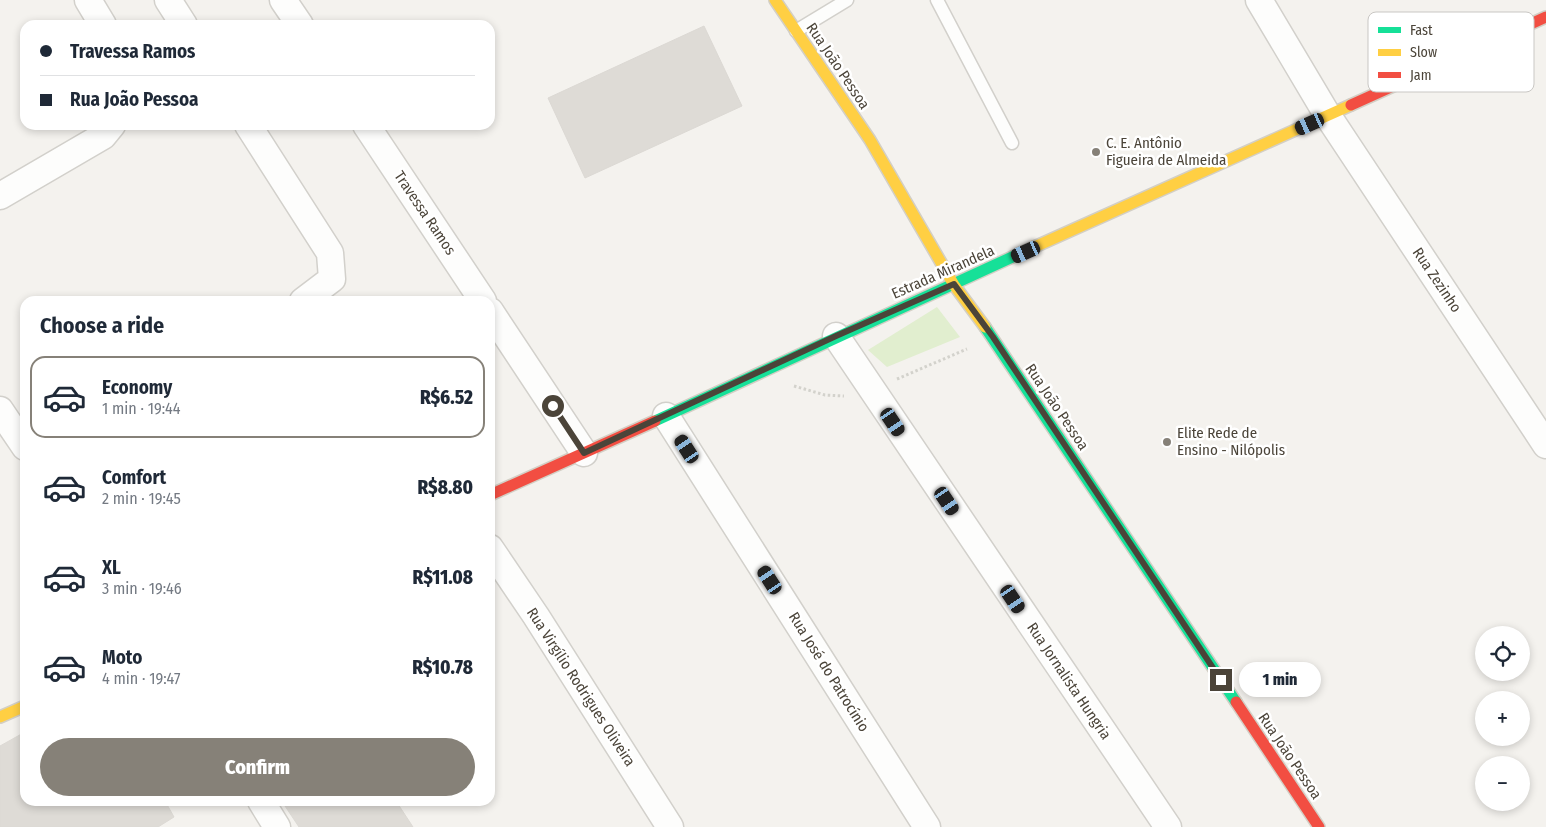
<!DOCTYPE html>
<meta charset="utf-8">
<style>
:root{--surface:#fff;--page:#f6f6f7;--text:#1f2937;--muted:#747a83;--line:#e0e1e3;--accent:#868178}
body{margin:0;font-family:"Fira Sans Condensed",sans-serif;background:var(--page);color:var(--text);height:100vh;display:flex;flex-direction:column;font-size:19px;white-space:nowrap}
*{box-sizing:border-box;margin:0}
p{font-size:16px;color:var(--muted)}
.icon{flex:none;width:28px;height:28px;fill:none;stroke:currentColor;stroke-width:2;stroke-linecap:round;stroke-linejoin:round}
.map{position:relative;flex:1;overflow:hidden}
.drawer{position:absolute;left:20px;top:296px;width:475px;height:510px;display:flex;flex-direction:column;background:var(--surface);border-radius:15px;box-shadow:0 2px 8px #0003}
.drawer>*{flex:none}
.banner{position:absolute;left:20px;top:20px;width:475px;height:110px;border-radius:15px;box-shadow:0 2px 8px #0003;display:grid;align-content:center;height:110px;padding:0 20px;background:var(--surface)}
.fabs{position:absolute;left:1475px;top:626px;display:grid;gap:10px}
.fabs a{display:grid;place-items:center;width:55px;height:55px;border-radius:50%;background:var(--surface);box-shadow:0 2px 8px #0003;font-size:25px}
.end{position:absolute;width:22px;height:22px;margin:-11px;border:6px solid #4b4439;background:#fff;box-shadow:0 0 0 2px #fff}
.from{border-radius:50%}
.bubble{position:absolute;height:35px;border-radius:18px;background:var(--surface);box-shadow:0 2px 8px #0003;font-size:16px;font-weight:800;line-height:35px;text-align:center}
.car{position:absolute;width:15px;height:30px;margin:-15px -8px;border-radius:6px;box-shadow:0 0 4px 1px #0007;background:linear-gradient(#222 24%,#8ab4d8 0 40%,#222 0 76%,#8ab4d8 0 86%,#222 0)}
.banner b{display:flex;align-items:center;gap:18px;height:48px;font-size:19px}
.banner b+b{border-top:1px solid var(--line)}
.banner i{width:12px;height:12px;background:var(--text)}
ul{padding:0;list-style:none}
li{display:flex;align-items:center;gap:15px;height:82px;margin:0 10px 8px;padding:0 10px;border:2px solid transparent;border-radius:15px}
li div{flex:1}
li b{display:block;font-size:19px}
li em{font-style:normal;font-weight:800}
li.active{border-color:var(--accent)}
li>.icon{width:45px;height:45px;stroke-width:1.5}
h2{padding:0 20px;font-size:22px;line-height:60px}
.action{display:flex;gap:10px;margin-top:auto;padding:10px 20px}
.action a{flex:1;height:58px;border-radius:30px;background:var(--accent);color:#fff;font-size:20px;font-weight:800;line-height:58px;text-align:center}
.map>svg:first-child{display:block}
.green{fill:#e1eecf}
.building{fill:#dedbd6;stroke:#dcd9d4}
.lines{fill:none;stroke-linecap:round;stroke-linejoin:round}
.lane-casing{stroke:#d2d0cb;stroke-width:15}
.street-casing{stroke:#d2d0cb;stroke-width:29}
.fast-casing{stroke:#d3cfc5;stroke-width:14}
.slow-casing{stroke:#d3cfc5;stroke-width:14}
.jam-casing{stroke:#d3cfc5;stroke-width:14}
.path{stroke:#d3d2cc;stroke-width:3;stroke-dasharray:2.5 2.5;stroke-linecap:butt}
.lane{stroke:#fdfdfc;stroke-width:12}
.street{stroke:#fdfdfc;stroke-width:26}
.fast{stroke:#16e098;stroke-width:11}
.slow{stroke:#ffcf43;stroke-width:11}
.jam{stroke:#f24e42;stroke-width:11}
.route{stroke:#4b4439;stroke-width:6}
.poi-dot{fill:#868178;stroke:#fff;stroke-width:2}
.labels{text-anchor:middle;stroke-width:5;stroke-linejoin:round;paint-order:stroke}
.street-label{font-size:15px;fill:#4b4439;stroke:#fff}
.poi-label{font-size:15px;fill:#4b4439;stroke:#fff;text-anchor:start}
.key{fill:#fff;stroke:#c9c7c4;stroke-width:1}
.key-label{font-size:14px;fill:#4b4439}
</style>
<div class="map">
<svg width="1546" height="827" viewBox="0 0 1546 827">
<rect width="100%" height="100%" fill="#f4f2ee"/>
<!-- green -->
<path class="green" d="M937,307L960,337L887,367L868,350Z"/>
<!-- building -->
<path class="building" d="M704,26L742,106L585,178L548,98Z
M25,732V801H165L174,817L158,827H0V746Z
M286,801H396L413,827H299L283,803Z"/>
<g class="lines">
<!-- lane casing -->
<g class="lane-casing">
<path id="lane" d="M937,0L1012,143
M796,31L847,0"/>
</g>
<!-- street casing -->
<g class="street-casing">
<path id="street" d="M88,0L103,25
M168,0L184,25
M283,0L300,25
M1259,0L1328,116L1546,445
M248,125L330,253L332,279L303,301
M366,125L483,301
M0,196L103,136L112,125
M490,311L584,453
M836,336L1168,827
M0,410L25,447
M666,416L927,827
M490,548L536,616L670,827
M261,801L277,827"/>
</g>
<!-- fast casing -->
<g class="fast-casing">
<path id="fast" d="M985,327L1236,702
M655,421L1021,253"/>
</g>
<!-- slow casing -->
<g class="slow-casing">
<path id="slow" d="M775,0L870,140L954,285L985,327
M1021,253L1351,105
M0,717L25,706"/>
</g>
<!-- jam casing -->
<g class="jam-casing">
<path id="jam" d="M1351,105L1546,17
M490,495L655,421
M1236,702L1319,827"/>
</g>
<!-- path -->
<path class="path" d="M897,379L967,349
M794,386L825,395L844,396"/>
<!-- lane -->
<use href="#lane" class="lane"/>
<!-- street -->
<use href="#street" class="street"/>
<!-- fast -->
<use href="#fast" class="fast"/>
<!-- slow -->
<use href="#slow" class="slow"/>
<!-- jam -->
<use href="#jam" class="jam"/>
</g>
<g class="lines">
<!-- route -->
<path class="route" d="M553,406L584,453L836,336L954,284L993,337L1221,680"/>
</g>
<!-- markers -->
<g class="poi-dot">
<circle cx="1096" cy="152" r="5"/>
<circle cx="1167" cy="442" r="5"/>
</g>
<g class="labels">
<!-- street labels -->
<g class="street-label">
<text transform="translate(838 66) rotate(56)" y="5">Rua João Pessoa</text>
<text transform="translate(425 213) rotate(56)" y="5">Travessa Ramos</text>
<text transform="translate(943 272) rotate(-24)" y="5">Estrada Mirandela</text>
<text transform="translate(1437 280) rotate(56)" y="5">Rua Zezinho</text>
<text transform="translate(1057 407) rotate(56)" y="5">Rua João Pessoa</text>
<text transform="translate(829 672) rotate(58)" y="5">Rua José do Patrocínio</text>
<text transform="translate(1069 681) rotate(56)" y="5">Rua Jornalista Hungria</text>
<text transform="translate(581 687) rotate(57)" y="5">Rua Virgílio Rodrigues Oliveira</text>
<text transform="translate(1290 756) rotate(56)" y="5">Rua João Pessoa</text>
</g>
<!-- poi labels -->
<g class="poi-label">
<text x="1106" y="148">C. E. Antônio<tspan x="1106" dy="17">Figueira de Almeida</tspan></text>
<text x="1177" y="438">Elite Rede de<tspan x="1177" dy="17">Ensino - Nilópolis</tspan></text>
</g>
</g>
<!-- legend -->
<rect x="1368" y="12" width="166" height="80" rx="8" class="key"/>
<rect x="1378" y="27" width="23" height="6" fill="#16e098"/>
<rect x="1378" y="49" width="23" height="7" fill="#ffcf43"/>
<rect x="1378" y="72" width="23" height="6" fill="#f24e42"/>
<g class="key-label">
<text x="1410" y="35">Fast</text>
<text x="1410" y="57">Slow</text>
<text x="1410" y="80">Jam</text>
</g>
</svg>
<div class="fabs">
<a><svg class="icon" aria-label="locate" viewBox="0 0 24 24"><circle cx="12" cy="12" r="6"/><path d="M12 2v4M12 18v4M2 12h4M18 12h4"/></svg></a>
<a>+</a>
<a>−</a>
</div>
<i class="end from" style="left:553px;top:406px"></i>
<i class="end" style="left:1221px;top:680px"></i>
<div class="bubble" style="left:1239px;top:662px;width:82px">1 min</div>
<i class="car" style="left:1310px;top:124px;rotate:246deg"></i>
<i class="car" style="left:1026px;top:252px;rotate:246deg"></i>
<i class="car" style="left:893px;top:422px;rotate:146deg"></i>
<i class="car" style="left:687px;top:449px;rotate:327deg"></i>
<i class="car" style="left:947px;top:501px;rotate:146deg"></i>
<i class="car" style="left:770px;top:580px;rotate:327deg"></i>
<i class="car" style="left:1013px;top:599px;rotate:146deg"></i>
<div class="banner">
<b><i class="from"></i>Travessa Ramos</b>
<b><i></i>Rua João Pessoa</b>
</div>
<section class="drawer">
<h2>Choose a ride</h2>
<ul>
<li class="active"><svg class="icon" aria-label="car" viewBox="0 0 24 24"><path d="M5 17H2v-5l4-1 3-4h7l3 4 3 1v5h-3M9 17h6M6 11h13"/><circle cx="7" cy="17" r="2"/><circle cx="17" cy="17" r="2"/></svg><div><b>Economy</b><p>1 min · 19:44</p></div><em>R$6.52</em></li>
<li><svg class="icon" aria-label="car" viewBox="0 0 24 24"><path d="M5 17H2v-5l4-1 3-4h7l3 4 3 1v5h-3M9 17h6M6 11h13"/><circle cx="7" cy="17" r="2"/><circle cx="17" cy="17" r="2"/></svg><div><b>Comfort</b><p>2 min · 19:45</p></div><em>R$8.80</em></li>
<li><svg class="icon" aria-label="car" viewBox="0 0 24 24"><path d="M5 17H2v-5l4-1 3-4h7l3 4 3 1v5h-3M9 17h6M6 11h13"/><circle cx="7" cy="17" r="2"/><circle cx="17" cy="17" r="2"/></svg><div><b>XL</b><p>3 min · 19:46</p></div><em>R$11.08</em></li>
<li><svg class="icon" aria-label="car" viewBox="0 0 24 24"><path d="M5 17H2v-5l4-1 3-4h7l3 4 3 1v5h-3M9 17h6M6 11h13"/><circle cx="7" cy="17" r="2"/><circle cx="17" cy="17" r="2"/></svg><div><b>Moto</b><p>4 min · 19:47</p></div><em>R$10.78</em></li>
</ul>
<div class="action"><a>Confirm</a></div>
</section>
</div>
